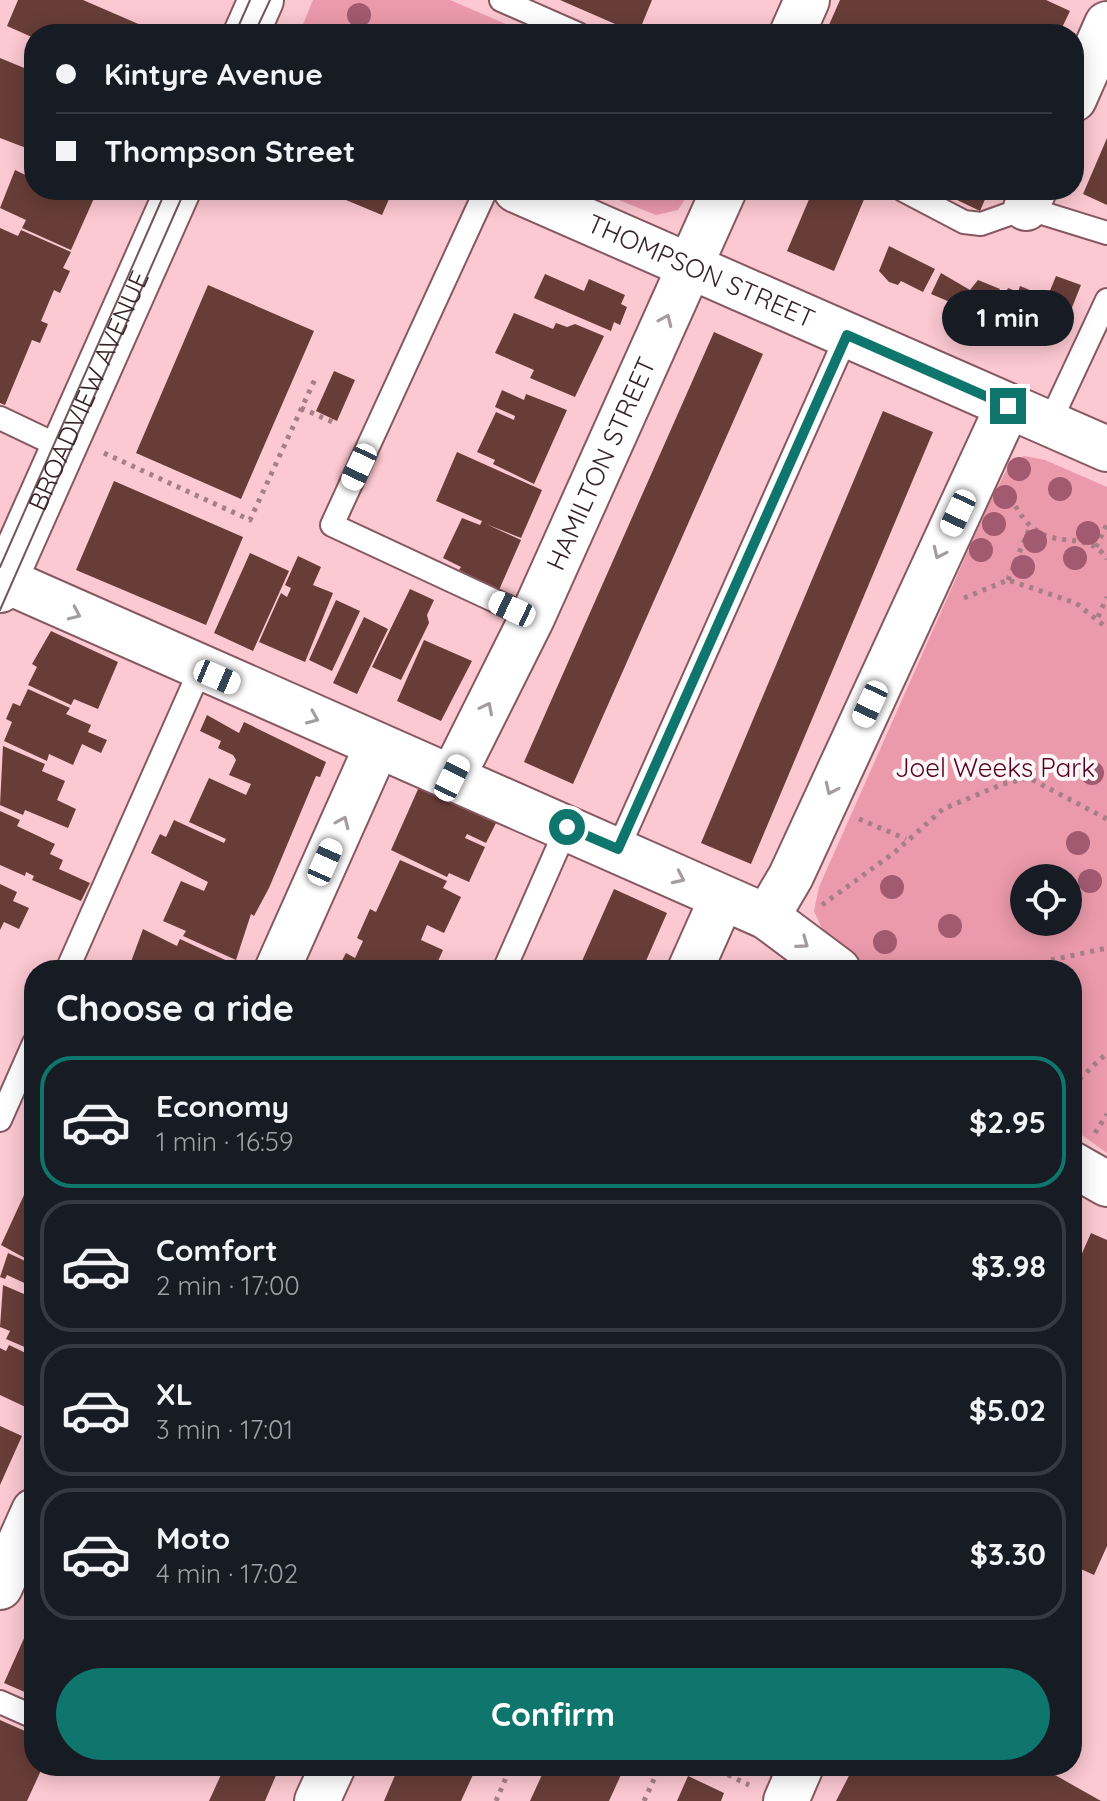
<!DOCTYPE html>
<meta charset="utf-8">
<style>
:root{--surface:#171b24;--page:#20242c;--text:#f1f3f6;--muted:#9ea1a6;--line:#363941;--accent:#0f766e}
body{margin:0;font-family:Quicksand,sans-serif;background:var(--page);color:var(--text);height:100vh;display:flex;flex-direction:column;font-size:30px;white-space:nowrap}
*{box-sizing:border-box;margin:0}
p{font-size:26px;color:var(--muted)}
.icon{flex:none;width:44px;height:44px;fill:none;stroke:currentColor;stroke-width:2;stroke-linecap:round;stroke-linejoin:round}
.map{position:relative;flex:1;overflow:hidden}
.side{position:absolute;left:24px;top:960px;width:1058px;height:816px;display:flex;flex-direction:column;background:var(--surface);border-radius:32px;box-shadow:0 4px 20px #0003}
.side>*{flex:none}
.top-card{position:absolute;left:24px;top:24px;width:1060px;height:176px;border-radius:32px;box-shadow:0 4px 20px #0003;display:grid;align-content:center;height:176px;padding:0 32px;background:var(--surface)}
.tools{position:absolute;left:1010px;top:864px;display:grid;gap:16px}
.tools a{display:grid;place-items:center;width:72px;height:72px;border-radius:50%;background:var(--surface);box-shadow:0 4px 20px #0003;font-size:40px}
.end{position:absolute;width:36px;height:36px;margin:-18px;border:10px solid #0f766e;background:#fff;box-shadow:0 0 0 4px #fff}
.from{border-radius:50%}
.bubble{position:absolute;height:56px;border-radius:28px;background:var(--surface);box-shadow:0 4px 20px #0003;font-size:26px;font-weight:700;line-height:56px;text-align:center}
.car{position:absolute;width:24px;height:48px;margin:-24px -12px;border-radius:10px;box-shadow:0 0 6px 2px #0007;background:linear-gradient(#fff 24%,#345 0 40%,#fff 0 76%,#345 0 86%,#fff 0)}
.top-card b{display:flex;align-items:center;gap:28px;height:76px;font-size:30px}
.top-card b+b{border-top:2px solid var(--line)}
.top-card i{width:20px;height:20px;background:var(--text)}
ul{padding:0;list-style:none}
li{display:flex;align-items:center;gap:24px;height:132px;margin:0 16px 12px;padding:0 16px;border:4px solid var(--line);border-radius:32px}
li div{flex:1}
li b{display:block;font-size:30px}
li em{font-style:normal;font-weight:700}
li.on{border-color:var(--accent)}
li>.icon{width:72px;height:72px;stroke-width:1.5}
h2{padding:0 32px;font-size:36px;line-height:96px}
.button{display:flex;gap:16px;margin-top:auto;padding:16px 32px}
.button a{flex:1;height:92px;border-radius:48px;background:var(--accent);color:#fff;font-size:32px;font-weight:700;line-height:92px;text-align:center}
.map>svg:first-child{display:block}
.green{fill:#eb9aab;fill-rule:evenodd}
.building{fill:#683d38}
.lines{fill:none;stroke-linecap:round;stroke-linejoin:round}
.lane-casing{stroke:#865962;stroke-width:26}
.street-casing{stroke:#865962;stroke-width:48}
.secondary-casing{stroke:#865962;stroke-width:48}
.path{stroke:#a57f86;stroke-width:5;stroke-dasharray:4 6;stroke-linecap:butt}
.lane{stroke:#fff;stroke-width:22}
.street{stroke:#fff;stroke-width:44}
.secondary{stroke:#fff;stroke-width:44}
.tram{stroke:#73565b;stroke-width:2}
.tree{fill:#a25a71}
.oneway{stroke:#a59c9e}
.route{stroke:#0f766e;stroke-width:10}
.labels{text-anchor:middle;stroke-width:8;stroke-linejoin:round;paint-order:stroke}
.street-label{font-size:26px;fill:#382428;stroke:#fdf7f8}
.park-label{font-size:26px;fill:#580022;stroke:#fdf7f8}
</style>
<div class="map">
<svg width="1107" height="1801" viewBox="0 0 1107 1801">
<rect width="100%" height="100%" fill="#fcc8d1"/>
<!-- green -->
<path class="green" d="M313,0H450L529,34H299Z
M594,190H691L678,210L656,215Z
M1024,456L1045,460L1107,487V1153L1072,1128V970H869L824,933L814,911L819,887L988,506L1008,467ZM1024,878H1068V922H1024Z"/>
<!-- building -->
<path class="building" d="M18,0H83L150,29L148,34H34V38L7,26Z
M560,0H652L638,34Z
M840,0H1046L1070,11L1059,34H825Z
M0,58L34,72V151L0,138Z
M1107,138V205L1083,194Z
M15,170L34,179V190H83L95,196L71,250L22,228L26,220L0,208Z
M322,190H393L382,215Z
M813,190H848L865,197L834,271L787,251Z
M956,190H989L980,211L953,198Z
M0,228L18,236L21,230L71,252L63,268L70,271L60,293L54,290L41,321L48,324L40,343L32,340L5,405L0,403Z
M889,246L935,269L923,292L901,281L898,285L889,282L879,271Z
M941,273L970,290L978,280L1000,289L988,318L931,294Z
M545,274L584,291L589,279L625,295L621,304L627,307L620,325L614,322L611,331L534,298Z
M1056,276L1081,285L1061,335L1036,325Z
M208,285L314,331L241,499L136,453Z
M1020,286L1042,295L1024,334L993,321L1008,288L1018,292Z
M514,313L553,329L556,323L567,327L575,324L604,336L575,397L530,378L534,370L495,353Z
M714,332L763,354L573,784L524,762Z
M334,371L355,380L337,421L316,411Z
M502,390L524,400L526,394L567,410L534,484L493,464L495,460L477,452L496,412L514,420L515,416L495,407Z
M883,411L933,432L751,864L701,843Z
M457,452L542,490L521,538L486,524L521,540L499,590L459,570L461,567L443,558L462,518L480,525L482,521L436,501Z
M114,481L243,537L206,625L76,570Z
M250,553L289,571L253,651L214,633Z
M298,556L321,567L313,585L333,593L305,662L259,642L281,593L287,597L291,588L285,585Z
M410,589L434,600L427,615L429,623L401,680L372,667Z
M336,600L360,611L332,671L309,660Z
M364,617L388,629L357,694L333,683Z
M51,631L118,662L98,709L74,699L71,705L28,685L37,667L32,664Z
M424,640L472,661L441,721L397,701Z
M28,689L70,708L66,714L91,725L88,732L107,740L101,753L82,744L73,765L49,754L47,761L4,741L12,722L6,719L13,703L20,706Z
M207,715L239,733L244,722L326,762L320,777L316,776L269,888L254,916L251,914L236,960L183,936L186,931L163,921L181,881L204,891L208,882L151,853L160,834L166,837L174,820L224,843L226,839L189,822L209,778L246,795L251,784L229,775L236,760L233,755L218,748L221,741L200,731Z
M3,746L45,764L42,771L65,781L57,800L76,809L68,828L25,810L23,815L0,805Z
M419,787L496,823L486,843L467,834L465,838L485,847L469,882L449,873L447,877L391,850Z
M0,811L20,820L17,826L55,844L50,854L63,860L59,869L90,883L81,901L32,880L34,876L26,872L25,876L0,865Z
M400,860L447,881L443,888L461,897L444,933L427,925L421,940L443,950L434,970H337L346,953L355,958L363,941L357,938L370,909L376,912Z
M0,884L17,892L13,901L29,908L19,929L4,922L0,930Z
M614,889L667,913L642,970H578Z
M143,929L177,946L180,939L236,965L234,970H128Z
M30,1182L34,1184V1263L1,1245Z
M1091,1233L1107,1240V1546L1094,1575L1072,1565V1276Z
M8,1253L34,1265V1351L6,1339L10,1331L0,1327L3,1285L24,1294L31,1286L7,1275L5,1279L0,1277Z
M9,1345L34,1357L32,1410L0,1395V1348L6,1351Z
M0,1426L22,1436L0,1485Z
M25,1636L34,1640V1696L4,1683Z
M0,1720L34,1735V1766H43L27,1801H0Z
M225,1766H280L265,1801H209Z
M399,1766H477L461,1801H384Z
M546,1766H625L609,1801H530Z
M854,1766H1039L1101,1801H836Z
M688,1776L724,1793L721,1801H677Z"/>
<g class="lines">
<!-- lane casing -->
<g class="lane-casing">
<path id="lane" d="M501,0L578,34
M486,190L332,525L532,618
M903,190L964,222L981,224L1026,208L1107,233
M0,418L63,448
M1049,424L1107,300
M618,849L847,335
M67,970L200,670
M504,970L567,827
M0,1120L34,1043
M0,1702L34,1717"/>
</g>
<!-- street casing -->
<g class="street-casing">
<g id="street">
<path d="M792,34L807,0"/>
<path d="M1074,99L1107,24"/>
<path id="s1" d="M516,190L1107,449"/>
<path d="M1026,208L1034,190"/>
<path d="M4,580L767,917L838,970"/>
<path id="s2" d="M452,778L532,618L724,190"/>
<path d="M767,917L791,876L1008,406"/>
<path d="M277,970L377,746"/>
<path d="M690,970L722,898"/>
<path d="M1072,1164L1107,1184"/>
<path d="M0,1587L34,1511"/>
<path d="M317,1801L333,1766"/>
<path d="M786,1801L801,1766"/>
</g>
</g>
<!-- secondary casing -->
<g class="secondary-casing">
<g id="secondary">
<path d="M246,34L261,0"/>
<path id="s3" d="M0,590L178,190"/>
</g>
</g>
<!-- path -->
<path class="path" d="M301,408L337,424
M104,453L250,520L316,377
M1011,497C1041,564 1083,522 1107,559
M1096,547L1107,524
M1008,580L1029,529
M964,598L1008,580L1076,603L1107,628
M1098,617L1107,597
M859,819L906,839
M822,905L895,852L943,809L1003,784L1029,778L1107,819
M1051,960L1107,948
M1072,1086L1107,1053
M1095,1133L1107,1114
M710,1766L749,1785
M496,1801L511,1766
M644,1801L660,1766"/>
<!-- lane -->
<use href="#lane" class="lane"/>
<!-- street -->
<use href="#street" class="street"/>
<!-- secondary -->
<use href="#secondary" class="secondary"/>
<!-- tram -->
<path class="tram" d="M235,34L250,0
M254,34L270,0
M0,567L166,190
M0,610L185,190"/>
</g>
<!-- trees -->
<g class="tree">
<circle cx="359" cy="15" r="12"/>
<circle cx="1019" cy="469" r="12"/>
<circle cx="1060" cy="489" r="12"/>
<circle cx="1005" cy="497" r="12"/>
<circle cx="994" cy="524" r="12"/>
<circle cx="1088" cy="533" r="12"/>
<circle cx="1035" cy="541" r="12"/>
<circle cx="981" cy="550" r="12"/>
<circle cx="1075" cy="558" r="12"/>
<circle cx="1023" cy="567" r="12"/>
<circle cx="1092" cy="773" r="12"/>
<circle cx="1078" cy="843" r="12"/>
<circle cx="1090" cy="881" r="12"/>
<circle cx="892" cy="887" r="12"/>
<circle cx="950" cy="926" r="12"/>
<circle cx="885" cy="942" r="12"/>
</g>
<!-- one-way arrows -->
<defs><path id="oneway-chevron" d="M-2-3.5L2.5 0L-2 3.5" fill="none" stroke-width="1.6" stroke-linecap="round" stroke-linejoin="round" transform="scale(2)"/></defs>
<g class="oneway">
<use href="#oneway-chevron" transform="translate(666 320) rotate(-66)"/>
<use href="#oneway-chevron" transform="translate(939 553) rotate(115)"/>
<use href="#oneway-chevron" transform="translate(75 614) rotate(24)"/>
<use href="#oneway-chevron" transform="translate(487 708) rotate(-63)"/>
<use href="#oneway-chevron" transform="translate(313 718) rotate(23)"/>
<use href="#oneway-chevron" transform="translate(831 789) rotate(115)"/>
<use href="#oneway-chevron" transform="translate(343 822) rotate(-66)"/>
<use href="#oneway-chevron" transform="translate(679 878) rotate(25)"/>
<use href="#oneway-chevron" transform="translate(803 943) rotate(36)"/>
</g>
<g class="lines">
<!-- route -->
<path class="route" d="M567,827L618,849L847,335L1008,406"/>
</g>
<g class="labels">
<!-- street labels -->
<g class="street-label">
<text dy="9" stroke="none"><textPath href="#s1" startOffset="202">THOMPSON STREET</textPath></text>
<text dy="9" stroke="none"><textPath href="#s3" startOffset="218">BROADVIEW AVENUE</textPath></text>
<text dy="9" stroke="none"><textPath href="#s2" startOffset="348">HAMILTON STREET</textPath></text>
</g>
<!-- park labels -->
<g class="park-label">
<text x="995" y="777">Joel Weeks Park</text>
</g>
</g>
</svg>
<div class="tools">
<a><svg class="icon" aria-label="locate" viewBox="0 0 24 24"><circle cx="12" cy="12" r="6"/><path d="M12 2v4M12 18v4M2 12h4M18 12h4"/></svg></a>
</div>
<i class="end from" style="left:567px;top:827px"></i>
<i class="end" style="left:1008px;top:406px"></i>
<div class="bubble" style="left:942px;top:290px;width:132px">1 min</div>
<i class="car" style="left:359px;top:467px;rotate:205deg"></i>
<i class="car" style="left:958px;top:513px;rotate:205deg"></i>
<i class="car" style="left:512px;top:609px;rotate:295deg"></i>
<i class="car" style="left:217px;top:677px;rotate:113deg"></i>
<i class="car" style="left:870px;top:704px;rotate:205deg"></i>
<i class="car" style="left:452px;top:778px;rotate:26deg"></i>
<i class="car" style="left:325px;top:862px;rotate:24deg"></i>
<div class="top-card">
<b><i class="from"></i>Kintyre Avenue</b>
<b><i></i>Thompson Street</b>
</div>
<section class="side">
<h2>Choose a ride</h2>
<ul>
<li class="on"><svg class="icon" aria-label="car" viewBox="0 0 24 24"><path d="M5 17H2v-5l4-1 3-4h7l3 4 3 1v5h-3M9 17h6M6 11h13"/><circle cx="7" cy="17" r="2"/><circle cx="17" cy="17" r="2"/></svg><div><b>Economy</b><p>1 min · 16:59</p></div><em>$2.95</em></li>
<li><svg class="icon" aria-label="car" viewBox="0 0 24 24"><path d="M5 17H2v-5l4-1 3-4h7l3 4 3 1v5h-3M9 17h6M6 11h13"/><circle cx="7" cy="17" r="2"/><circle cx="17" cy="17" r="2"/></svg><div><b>Comfort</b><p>2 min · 17:00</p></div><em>$3.98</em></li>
<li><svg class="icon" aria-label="car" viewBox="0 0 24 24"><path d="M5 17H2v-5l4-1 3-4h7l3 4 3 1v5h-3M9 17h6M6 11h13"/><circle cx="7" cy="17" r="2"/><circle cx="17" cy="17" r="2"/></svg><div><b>XL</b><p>3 min · 17:01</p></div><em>$5.02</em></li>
<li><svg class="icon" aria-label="car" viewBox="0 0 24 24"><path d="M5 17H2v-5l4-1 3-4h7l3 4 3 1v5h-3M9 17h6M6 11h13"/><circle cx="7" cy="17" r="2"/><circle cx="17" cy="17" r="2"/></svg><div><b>Moto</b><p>4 min · 17:02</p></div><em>$3.30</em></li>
</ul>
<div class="button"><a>Confirm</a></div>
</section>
</div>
